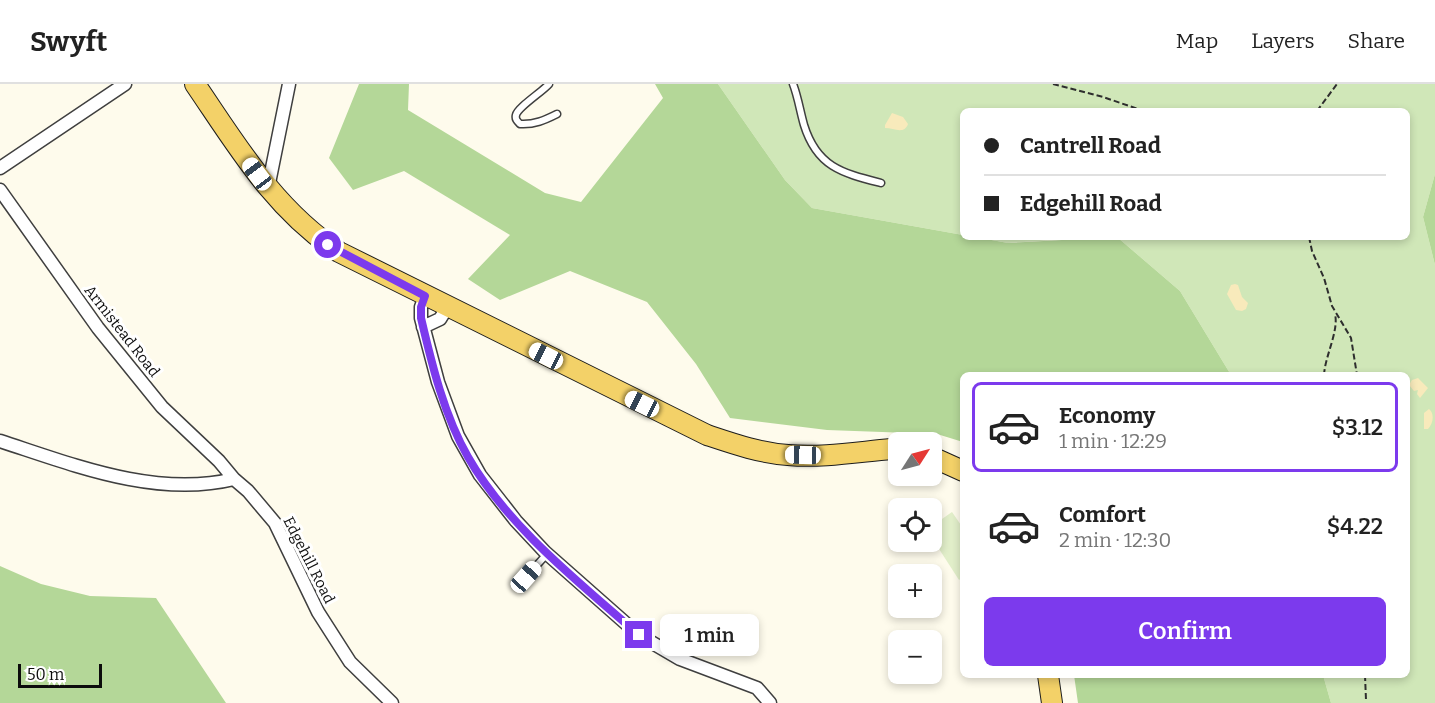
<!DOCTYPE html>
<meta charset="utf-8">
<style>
:root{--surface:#fff;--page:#f2f2f2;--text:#222;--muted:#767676;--line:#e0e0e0;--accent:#7c3aed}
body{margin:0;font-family:Bitter,serif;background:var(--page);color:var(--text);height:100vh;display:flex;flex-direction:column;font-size:22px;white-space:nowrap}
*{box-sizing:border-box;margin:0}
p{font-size:20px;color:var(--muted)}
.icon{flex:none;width:33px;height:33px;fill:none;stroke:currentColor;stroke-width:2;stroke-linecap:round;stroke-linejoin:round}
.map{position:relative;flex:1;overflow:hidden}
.side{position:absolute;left:960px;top:288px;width:450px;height:306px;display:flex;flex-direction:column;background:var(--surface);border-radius:9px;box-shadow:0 3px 9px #0003}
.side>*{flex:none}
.top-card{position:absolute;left:960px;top:24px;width:450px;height:132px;border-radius:9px;box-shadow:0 3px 9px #0003;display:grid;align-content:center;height:132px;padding:0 24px;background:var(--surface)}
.needle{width:39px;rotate:54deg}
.tools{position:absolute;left:888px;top:348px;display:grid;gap:12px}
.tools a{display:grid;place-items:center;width:54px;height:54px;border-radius:9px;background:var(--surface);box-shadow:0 3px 9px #0003;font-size:30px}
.scale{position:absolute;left:18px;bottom:15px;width:84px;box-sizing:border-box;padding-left:6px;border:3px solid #0c0c0c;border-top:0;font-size:16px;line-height:21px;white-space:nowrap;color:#0c0c0c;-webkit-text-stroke:4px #fff;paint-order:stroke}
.end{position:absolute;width:27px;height:27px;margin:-14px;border:8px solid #7c3aed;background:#fff;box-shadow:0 0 0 3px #fff}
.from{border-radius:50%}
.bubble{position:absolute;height:42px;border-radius:9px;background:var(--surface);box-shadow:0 3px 9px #0003;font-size:20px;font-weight:600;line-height:42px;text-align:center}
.car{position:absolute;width:18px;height:36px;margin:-18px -9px;border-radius:8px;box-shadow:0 0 4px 2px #0007;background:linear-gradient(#fff 24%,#345 0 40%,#fff 0 76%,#345 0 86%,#fff 0)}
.top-card b{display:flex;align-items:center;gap:21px;height:57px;font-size:22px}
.top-card b+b{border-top:2px solid var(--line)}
.top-card i{width:15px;height:15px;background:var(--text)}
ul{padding:10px 0 0;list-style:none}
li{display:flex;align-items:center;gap:18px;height:90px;margin:0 12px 9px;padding:0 12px;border:3px solid transparent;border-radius:9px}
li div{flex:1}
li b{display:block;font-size:22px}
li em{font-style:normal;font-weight:600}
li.on{border-color:var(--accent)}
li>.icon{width:54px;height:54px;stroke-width:1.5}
.button{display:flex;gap:12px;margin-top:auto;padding:12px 24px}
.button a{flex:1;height:69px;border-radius:9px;background:var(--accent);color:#fff;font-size:24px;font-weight:600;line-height:69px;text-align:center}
header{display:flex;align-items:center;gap:36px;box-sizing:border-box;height:84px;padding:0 30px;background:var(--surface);border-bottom:2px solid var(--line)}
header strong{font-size:28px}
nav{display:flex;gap:33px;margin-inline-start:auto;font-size:21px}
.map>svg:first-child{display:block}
.green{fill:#d0e7b8}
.forest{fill:#b4d798}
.sand{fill:#f8eabb}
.pitch{fill:#e1eec9}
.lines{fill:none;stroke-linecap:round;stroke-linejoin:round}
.lane-casing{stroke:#3f3f3f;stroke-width:9}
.street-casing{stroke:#3f3f3f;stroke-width:15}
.primary-casing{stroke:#1d1d1d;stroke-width:22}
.path{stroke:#2e2e2e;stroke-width:2;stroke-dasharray:6 3;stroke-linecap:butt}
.lane{stroke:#fff;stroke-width:6}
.street{stroke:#fff;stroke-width:12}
.primary{stroke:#f3d168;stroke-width:20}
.route{stroke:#7c3aed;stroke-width:8}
.labels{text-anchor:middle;stroke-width:6;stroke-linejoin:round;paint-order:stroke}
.street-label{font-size:15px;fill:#0c0c0c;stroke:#fff}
</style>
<header>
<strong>Swyft</strong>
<nav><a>Map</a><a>Layers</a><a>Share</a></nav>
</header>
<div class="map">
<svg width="1435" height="619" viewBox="0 0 1435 619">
<rect width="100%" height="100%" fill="#fefbec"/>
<!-- green -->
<path class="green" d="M718,0H1435V90L1423,133L1435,181V619H1331L1323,591H1407V291H1231L1180,207L1117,153H1407V27H963V151L812,124L785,96Z
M975,153H1103L1008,159Z"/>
<!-- forest -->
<path class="forest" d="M359,0H409L408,26L545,109L581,118L663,14L655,0H718L785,96L812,124L963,151V153H975L1008,159L1117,153L1180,207L1231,291H963V358L937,350L827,346L730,334L696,280L647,218L570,187L500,216L468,195L510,151L404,87L353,106L329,74Z
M1435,90V181L1423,133Z
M0,482L41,500L90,512L156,514L226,619H0Z
M1074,591H1323L1331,619H1078Z"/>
<!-- sand -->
<path class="sand" d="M892,29L903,33L908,40C904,51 894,44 885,44V41Z
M1235,200L1238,201L1242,213L1248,219L1246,225L1242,227L1236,226L1227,210L1231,201Z
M1418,294L1428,304L1420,314L1417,310L1418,306L1414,307L1409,301L1412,296Z
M1429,325C1435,330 1433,340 1428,345H1424V329Z"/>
<!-- pitch -->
<path class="pitch" d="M952,428L963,444V493L959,496L932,454V442Z"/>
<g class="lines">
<!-- lane casing -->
<g class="lane-casing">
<path id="lane" d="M549,0C542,8 518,23 516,31C515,35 517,37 520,40C534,41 545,36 557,30
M793,0C798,13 800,27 804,41C817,83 842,89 881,99
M526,493L547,470"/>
</g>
<!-- street casing -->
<g class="street-casing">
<path id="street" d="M0,84L125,0
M268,104L289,0
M0,106L98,244L162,323L219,377L234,395
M425,212L421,223V234L438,298L458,352L480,391L516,437L545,468L639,551L680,575L757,604L770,619
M423,243L440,235L448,222
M0,357C74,381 156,414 234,395L248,407L275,439L318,528L350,578L392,619"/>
</g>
<!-- primary casing -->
<g class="primary-casing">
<path id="primary" d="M195,0C238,63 274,125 339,168L707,351C734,360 760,369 788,371C822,374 857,368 891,365L898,366
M932,373L963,387
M1048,591L1052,619"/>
</g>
<!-- path -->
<path class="path" d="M1053,0L1103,13L1144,27
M1317,27L1337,0
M1309,153L1312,167L1324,194L1332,222L1351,254L1357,291
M1324,291C1325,272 1339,247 1335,230
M1365,591L1366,616"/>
<!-- lane -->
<use href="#lane" class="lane"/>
<!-- street -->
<use href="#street" class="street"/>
<!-- primary -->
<use href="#primary" class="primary"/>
</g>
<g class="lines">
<!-- route -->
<path class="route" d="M328,161L425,212L421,223V234C432,281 444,331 468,373C508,443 580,499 639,551"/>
</g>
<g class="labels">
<!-- street labels -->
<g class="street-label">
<text transform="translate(122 247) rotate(52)" y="5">Armistead Road</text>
<text transform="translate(309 476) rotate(63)" y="5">Edgehill Road</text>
</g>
</g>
</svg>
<div class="tools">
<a><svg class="needle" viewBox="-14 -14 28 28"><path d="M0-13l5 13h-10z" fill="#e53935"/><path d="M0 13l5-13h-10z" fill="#767676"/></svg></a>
<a><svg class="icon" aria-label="locate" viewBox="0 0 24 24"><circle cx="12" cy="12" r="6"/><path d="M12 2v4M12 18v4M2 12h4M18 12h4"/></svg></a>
<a>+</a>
<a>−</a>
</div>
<div class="scale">50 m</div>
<i class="end from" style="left:328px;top:161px"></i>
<i class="end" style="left:639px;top:551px"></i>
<div class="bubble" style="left:660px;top:530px;width:99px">1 min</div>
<i class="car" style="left:257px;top:90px;rotate:323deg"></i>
<i class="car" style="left:546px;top:272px;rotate:297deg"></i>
<i class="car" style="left:642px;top:320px;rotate:296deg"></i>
<i class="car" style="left:803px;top:371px;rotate:271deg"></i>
<i class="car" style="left:526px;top:493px;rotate:42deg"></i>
<div class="top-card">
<b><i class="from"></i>Cantrell Road</b>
<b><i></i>Edgehill Road</b>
</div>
<section class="side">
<ul>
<li class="on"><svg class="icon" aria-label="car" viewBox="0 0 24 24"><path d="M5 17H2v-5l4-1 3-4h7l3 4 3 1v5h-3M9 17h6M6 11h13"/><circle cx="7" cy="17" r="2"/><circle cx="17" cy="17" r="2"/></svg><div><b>Economy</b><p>1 min · 12:29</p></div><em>$3.12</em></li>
<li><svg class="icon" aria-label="car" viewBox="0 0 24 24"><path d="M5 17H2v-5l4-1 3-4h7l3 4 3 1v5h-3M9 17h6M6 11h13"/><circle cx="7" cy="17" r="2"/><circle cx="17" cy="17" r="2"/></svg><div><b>Comfort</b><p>2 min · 12:30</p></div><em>$4.22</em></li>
</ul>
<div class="button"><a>Confirm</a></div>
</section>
</div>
